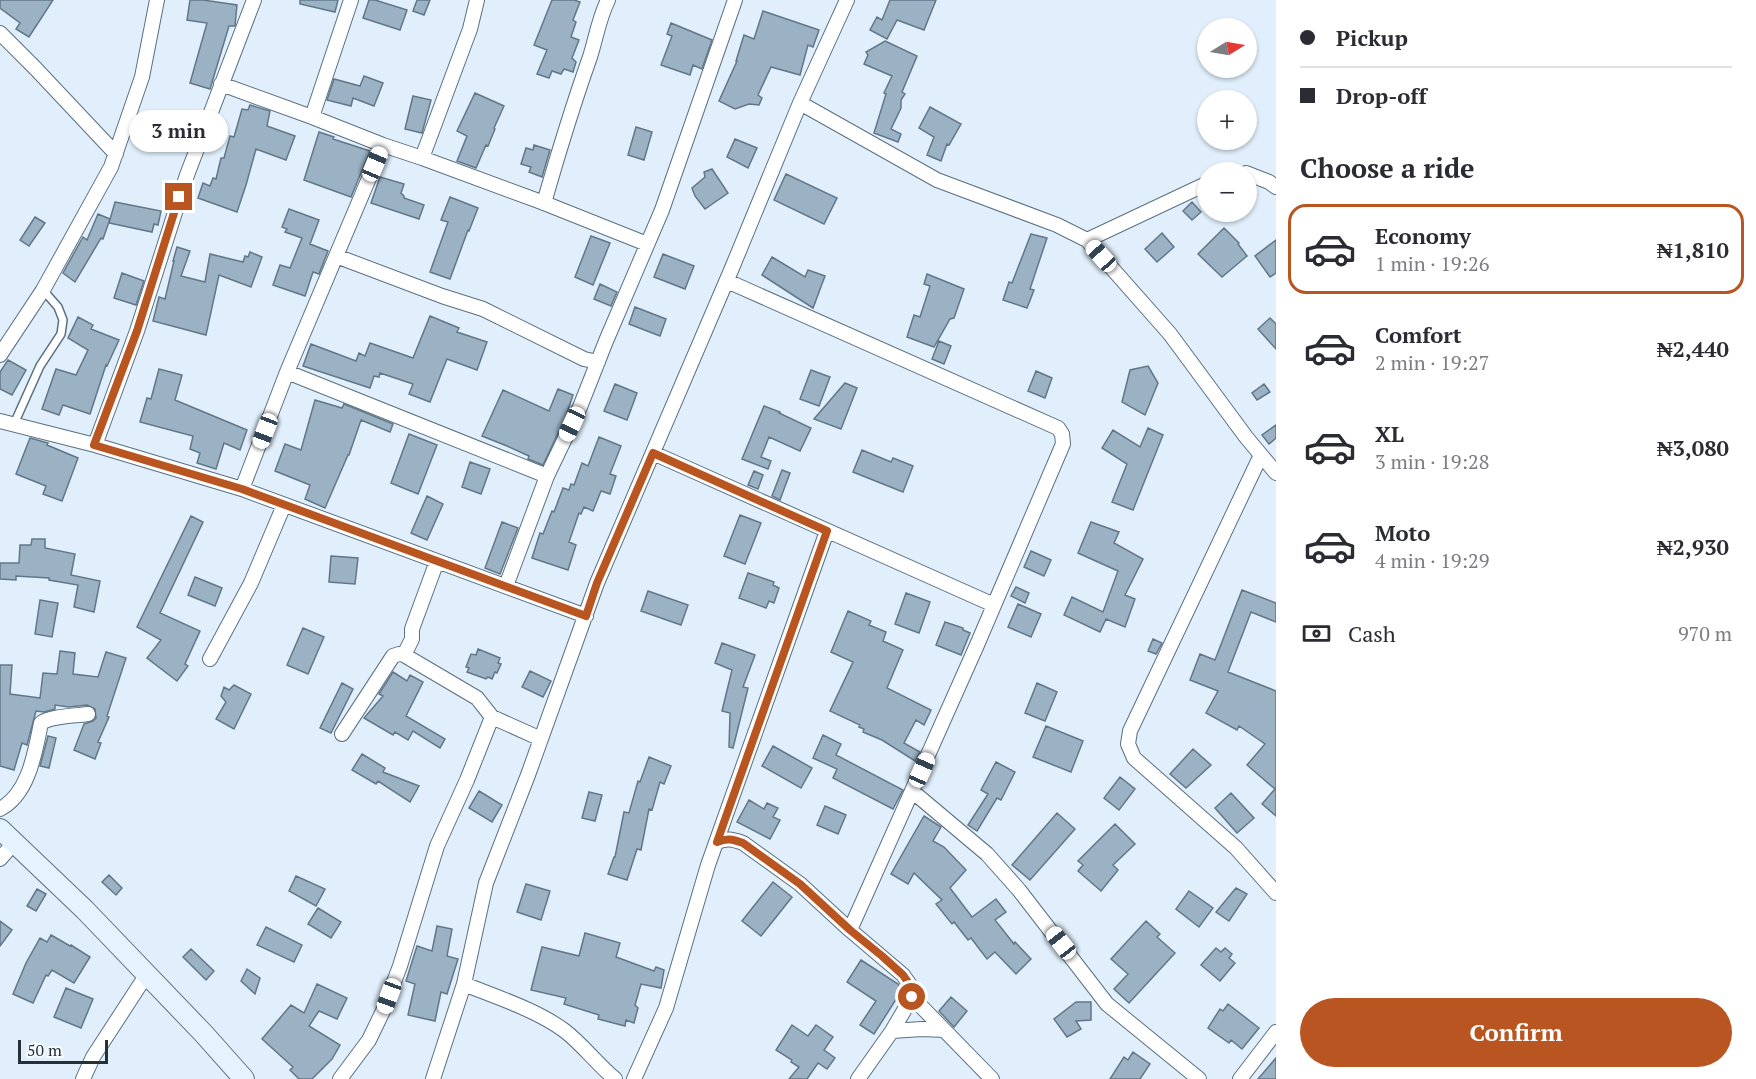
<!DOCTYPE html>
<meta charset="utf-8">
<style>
:root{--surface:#fff;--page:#f7f7f7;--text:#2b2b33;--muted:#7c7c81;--line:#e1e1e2;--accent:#b95521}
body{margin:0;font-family:"PT Serif",serif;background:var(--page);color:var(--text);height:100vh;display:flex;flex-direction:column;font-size:22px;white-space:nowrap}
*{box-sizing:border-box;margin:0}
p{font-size:20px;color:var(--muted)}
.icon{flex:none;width:33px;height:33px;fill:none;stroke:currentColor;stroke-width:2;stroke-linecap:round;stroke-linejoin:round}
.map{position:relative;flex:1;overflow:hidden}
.details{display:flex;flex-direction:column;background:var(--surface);width:480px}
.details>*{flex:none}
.hud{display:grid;align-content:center;height:132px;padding:0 24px;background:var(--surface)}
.needle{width:39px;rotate:79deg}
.tools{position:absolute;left:1197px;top:18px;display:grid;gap:12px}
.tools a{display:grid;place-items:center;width:60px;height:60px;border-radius:50%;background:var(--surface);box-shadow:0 2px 4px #0004;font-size:30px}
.scale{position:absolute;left:18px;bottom:15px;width:90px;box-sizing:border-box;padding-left:6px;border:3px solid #263037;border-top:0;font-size:16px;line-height:21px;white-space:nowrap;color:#263037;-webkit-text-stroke:4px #f6fbff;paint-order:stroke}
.end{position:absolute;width:27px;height:27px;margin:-14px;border:8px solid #b95521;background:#fff;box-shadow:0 0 0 3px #fff}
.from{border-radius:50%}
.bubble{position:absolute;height:42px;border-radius:21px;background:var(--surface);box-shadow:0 2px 4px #0004;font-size:20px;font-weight:800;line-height:42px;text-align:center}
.car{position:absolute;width:18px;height:36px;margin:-18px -9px;border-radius:8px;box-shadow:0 0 4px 2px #0007;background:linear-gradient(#fff 24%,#345 0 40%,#fff 0 76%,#345 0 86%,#fff 0)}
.hud b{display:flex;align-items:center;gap:21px;height:57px;font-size:22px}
.hud b+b{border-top:2px solid var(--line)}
.hud i{width:15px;height:15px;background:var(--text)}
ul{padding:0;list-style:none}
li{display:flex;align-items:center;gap:18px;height:90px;margin:0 12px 9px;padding:0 12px;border:3px solid transparent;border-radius:18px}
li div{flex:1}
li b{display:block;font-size:22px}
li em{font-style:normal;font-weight:800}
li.selected{border-color:var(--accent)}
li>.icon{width:54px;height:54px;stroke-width:1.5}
h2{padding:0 24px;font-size:27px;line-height:72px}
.pay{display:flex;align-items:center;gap:15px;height:66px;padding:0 24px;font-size:22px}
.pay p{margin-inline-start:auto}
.primary-button{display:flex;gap:12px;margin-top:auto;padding:12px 24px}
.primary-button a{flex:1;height:69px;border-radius:36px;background:var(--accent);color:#fff;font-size:24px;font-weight:800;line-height:69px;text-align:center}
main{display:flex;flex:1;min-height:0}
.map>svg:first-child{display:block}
.building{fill:#9bb2c5;stroke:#617789;stroke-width:1.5}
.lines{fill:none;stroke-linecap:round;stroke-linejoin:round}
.lane-casing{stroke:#5a7081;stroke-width:10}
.street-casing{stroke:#5a7081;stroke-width:16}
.secondary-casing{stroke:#5a7081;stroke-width:22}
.lane{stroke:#fff;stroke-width:7}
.street{stroke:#fff;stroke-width:14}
.secondary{stroke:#e5f3fe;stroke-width:20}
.route{stroke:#b95521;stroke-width:8}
</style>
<main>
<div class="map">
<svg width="1276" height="1079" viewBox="0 0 1276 1079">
<rect width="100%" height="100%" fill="#e0effb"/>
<!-- building -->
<path class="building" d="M0,0H53L29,37L16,29L20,23L0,8Z
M190,0H203L237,5L235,26H229L210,89L190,83L207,23L187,20Z
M300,0H338L335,12L300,4Z
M369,0H375L407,10L400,30L363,18Z
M417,0H430L424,15L413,11Z
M552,0H574L580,2L573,20L576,22L571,37L579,40L572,58L576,62L573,72L564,69L561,74L552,71L549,78L537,74L547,50L534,45Z
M890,0H936L924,30L897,20L887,39L870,30L877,17L882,20Z
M763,11L819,30L813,47L808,45L800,75L771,67L758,95L762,98L759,105L749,104L735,109L719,101L737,61H736L744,35L754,39Z
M671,23L712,40L702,69L693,65L690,75L661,65L672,36L667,34Z
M885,41L917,56L902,92L905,94L901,100V108L891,129L901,134L898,142L874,133L886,94L884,93L892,76L864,64L868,55L866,52Z
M364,76L383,83L374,106L353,98L351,106L327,100L334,79L360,86Z
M475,93L504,106L494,128L495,129L488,146L486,145L476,168L457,161L467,136L457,131Z
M413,96L431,100L422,133L405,129Z
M250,105L270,111L267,126L295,136L286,160L256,149L246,185L237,212L198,198L203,183L210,186L213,178L216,179L221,158H224L230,136L234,137L242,109L248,110Z
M930,107L961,124L949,145L947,144L941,161L927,155L934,137L919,128Z
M636,127L652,132L644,160L628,155Z
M319,132L334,137L333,139L370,151L351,197L304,180Z
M735,139L757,148L748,168L727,157Z
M534,145L550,150L542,177L529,172L531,167L521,164L526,148L533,150Z
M712,169L728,193L705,209L695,196L692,188L705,177L704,172Z
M786,174L837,198L824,224L774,200Z
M380,177L404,184L401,193L404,196V198L424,205L419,219L371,203Z
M450,197L478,208L469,231L468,230L450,279L430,272L448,222L441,220Z
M115,202L161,211L158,225L154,224L152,232L109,223Z
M1192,202L1201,212L1192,220L1183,211Z
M289,209L319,220L310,244L328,251L319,274L313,272L305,296L273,285L280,265L290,268L302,238L285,232L287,229L282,227Z
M98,214L110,219L103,239L101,238L75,282L63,273L83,237L87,240Z
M35,217L45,223L29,246L20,240Z
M1224,228L1239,243L1238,244L1247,256L1222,277L1198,254Z
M1162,233L1174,247L1157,262L1145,249Z
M1031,234L1047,238L1030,289L1034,290L1027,308L1003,300L1009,282L1012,283Z
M591,236L610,243L593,285L575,277Z
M1276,240V273L1270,277L1255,256Z
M177,247L190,251L181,276L205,282L210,254L243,262L245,256L248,257L250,252L262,257L251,287L219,275L206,335L153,321L159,297L165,299L174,261H173Z
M663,254L694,266L685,289L654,277Z
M772,257L805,277L808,270L825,276L813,308L762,275Z
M122,273L144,281L136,305L114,298Z
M927,274L964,289L954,318L950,319L934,347L907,337L914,315L920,317L930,286L924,284Z
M600,284L617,292L611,306L594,299Z
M635,307L666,319L660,336L629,324Z
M430,316L459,328L457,332L487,342L477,370L447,359L430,402L409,394L413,384L380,373L379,377L374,376L370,388L303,366L311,344L356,361L359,353L365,356L370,343L413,358Z
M78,317L93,325L91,329L119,340L107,366L106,365L90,414L63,405L59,415L42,409L56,369L76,375L88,350L68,338Z
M1270,318L1276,324V349L1258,329Z
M939,341L951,346L944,364L932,359Z
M8,360L26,370L12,395L0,389V372Z
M1148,366L1158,383L1145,415L1122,402L1130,370Z
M159,369L182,375L175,400L247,430L240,450L224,443L216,469L197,463L200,453L190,449L193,436L140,422L147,398L151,399Z
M811,370L830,377L819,406L800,399Z
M1036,371L1052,378L1045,398L1028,391Z
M845,383L857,388L841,429L814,419Z
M615,384L637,393L627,420L604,411Z
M1264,384L1270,392L1257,400L1252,393Z
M558,389L573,395L566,416L543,465L528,459L529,456L507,446L482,436L503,390L549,411Z
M315,400L342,408L344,404L393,424L390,432L361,420L349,455H348L325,508L305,499L310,485L275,471L285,444L301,450Z
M764,406L780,412L779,413L811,428L800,451L769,437L761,457L771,461L768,469L742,459Z
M1276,425V438L1269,444L1262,435Z
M1148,428L1163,435L1133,510L1112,502L1127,464L1102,448L1113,430L1140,447Z
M409,434L437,445L418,494L391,483Z
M599,437L621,446L610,474L616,476L610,494L601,491L593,511L584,507L581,514L579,513L569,542L576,545L568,570L532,558L540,533L543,534L552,511L554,512L563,488L569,490L571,484L574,485L582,463L588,466Z
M30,438L48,443L47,445L78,458L62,501L43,494L46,486L16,474Z
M862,450L891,462L893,458L913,466L903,492L853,472Z
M470,462L490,469L481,494L462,487Z
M782,470L790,473L780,500L772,496Z
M754,471L763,475L758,489L748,485Z
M427,496L443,504L427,540L411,533Z
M740,515L761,523L745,564L724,556Z
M191,516L203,522L160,613L200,631L185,664L188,666L177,681L147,658L161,640L137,627Z
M502,522L518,528L500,574L485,568Z
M1091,522L1119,532L1114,543L1143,559L1125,595L1135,599L1125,627L1106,619L1100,632L1064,615L1072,597L1103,612L1118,571L1078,553Z
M32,539H45V548L75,554L71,575L100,581L94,612L74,607L78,585L49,580V578L16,576V580L0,579V563H19L20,545H31Z
M1031,551L1051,560L1044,576L1024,567Z
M331,556L358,558L355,584L329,582Z
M748,573L774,582L773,585L779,588L774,603L769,601L766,608L739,598Z
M195,577L222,588L215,606L188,595Z
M1016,587L1029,593L1025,603L1011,596Z
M1242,590L1276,603V622L1251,612L1228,672L1276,691V816L1262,804L1275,789L1247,765L1265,744L1239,726L1237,730L1206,713L1218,691L1190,680L1200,654L1215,660Z
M648,591L688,605L681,625L641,611Z
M906,593L930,602L919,633L895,624Z
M40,600L58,603L52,637L35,634Z
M1018,604L1041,614L1031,637L1008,627Z
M848,611L871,621L869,625L886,632L883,641L903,650L887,688L931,710L924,725L916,720L904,743L920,752L915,761L882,740L863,732L864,729L859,727L860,725L830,711L853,662L831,652Z
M945,622L963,628V630L970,633L961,655L936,645Z
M303,628L324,637L308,674L287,665Z
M1153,639L1162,643L1156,654L1148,651Z
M722,643L755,655L743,687L748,688L733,748L729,747L730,713L722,711L732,670L715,663Z
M478,649L500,658L498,663L501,664L497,673L495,672L492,679L488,677L486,679L467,672L469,668L466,667L471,654L476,655Z
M60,651L75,653L73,674L98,677L106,652L126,658L107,716L109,717L98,742L101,743L95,759L74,750L84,724L93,721L96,718L95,709L87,705L69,707L55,705V709L44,712L36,711L27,745L22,743L14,770L0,766V665H12L10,694L40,698L43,673L57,674Z
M530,671L551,681L543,697L522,687Z
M393,672L407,681L410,675L423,682L406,716L445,739L440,748L413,731L408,740L395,732L393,735L364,718L383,696L379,694Z
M342,683L353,689L331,733L320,728Z
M1037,683L1057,692L1045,721L1025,713Z
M234,685L251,694L234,729L216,719L226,702L221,696L224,687L229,690Z
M1046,726L1083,741L1071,772L1033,757Z
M823,735L841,744L836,755L903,790L893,809L833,778L837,769L813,758Z
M48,736L56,738L49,768L40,766Z
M773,746L812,768L801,788L762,766Z
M1193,749L1211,765L1186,788L1170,774Z
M362,754L385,768L383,772L419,786L410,802L378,781L376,784L352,770Z
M649,757L671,766L664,784L660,782L652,810L649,809L641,850L637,849L627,880L608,874L614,857H615L624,812L629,813L638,781L640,782Z
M996,762L1015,772L1001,800L997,798L977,831L968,825L988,794L981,790Z
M1120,777L1135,789L1119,810L1104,798Z
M479,791L502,805L492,822L469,808Z
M589,792L602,795L595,821L582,818Z
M1231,793L1254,818L1237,833L1215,808Z
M749,800L764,809L767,803L778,808L773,817L780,820L770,839L737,822Z
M825,806L846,815L838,834L817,825Z
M1057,813L1075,829L1030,880L1012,865Z
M924,816L941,827L933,841L944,847L966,870L950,888L972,917L996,899L1006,912L995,920L1014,944L1015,942L1031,959L1016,974L995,952L987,959L971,938L968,940L954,922L952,924L936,904L942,900L914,873L908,884L891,874Z
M1115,824L1135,844L1113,865L1118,870L1101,891L1078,871L1083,865L1078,861Z
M109,875L122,888L116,895L102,882Z
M296,876L325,889L316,906L289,891Z
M773,882L792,897L761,936L742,921Z
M526,884L550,891L541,920L517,912Z
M1236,888L1247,894L1229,921L1216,912Z
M37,889L46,894L36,911L27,906Z
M1189,891L1213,908L1199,927L1176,909Z
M318,908L341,922L331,938L308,924Z
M0,921L12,930L0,946Z
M1146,921L1160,934L1157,937L1175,953L1129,1003L1114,989L1128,974L1111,959Z
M437,926L452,929L447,956L458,959L447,994L441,992L435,1021L408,1015L415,984L406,981L417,946L432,951Z
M266,927L302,945L294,962L257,945Z
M585,933L620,943L616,957L654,971L656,967L664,970L661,988L641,984L635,1005L638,1008L634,1023L626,1020L625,1026L598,1019L599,1015L564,1004L566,998L531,990L542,947L579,956Z
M51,935L70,946L71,945L90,957L74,983L52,970L48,976L46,975L33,1003L13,994L26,963L40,938L47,942Z
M1216,948L1221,952L1225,948L1232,954L1229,958L1235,963L1220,981L1201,965Z
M191,949L214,971L206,980L183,957Z
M861,960L898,984L902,990L874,1034L860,1025L876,1001L847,982Z
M247,969L260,978L255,994L241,981Z
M317,984L347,998L337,1019L319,1011L309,1026L340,1045L332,1059L312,1079H299L290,1070L293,1067L262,1039L291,1005L304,1013Z
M66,988L93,999L81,1028L54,1017Z
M951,997L967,1011L954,1027L939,1011Z
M1076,1002H1091V1020L1076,1021L1081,1029L1067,1037L1054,1019Z
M1228,1004L1259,1028L1242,1049L1231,1040L1229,1043L1208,1028L1220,1009L1223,1011Z
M792,1025L808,1036L816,1025L833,1037L824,1050L835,1058L827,1069L818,1063L807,1079H789L799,1067L791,1062L792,1060L776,1050Z
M1133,1052L1150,1064L1140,1079H1110L1124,1057L1128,1060Z
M1276,1058V1079H1258Z"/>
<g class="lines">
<!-- lane casing -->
<g class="lane-casing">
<path id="lane" d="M14,424L40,366L61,334L63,320L58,307L43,290"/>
</g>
<!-- street casing -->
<g class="street-casing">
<path id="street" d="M0,33L36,69L116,154
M221,84L312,117L351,0
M800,103L937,180L1057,225L1087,240L1208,183
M312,117L383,145
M422,158L544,203L647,244
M1246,173L1269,182L1276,187
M544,203C558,154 573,105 590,57C596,38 599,18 608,0
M1087,240L1170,334L1246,437L1276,473
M336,256L442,296L483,309L584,359L598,362
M727,281L1058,428L1062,434L1063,444L977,645L850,930
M0,355L43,290L111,167L142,77L157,0
M287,372L547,476
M0,421L95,445L137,331L187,175L254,0
M95,445L242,489L586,616
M653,453L994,605
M1261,455L1130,731L1128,744L1134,758L1236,848L1276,893
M242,489L287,372L383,145L422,158L470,29L477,0
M506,586L547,476L580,407L606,341L662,210L735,0
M210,659L251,583L284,505
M492,717L541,739
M342,734L393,656L399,654L404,655
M912,791L987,854L1019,890L1107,1004L1199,1079
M0,809C29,794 35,752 41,723C51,716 75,716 88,714
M717,842C727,838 732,839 743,843L800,884L850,930L903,975L912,988V997L892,1031L858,1079
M0,859L14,843
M464,984C496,997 537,1010 565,1031C583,1045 597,1064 615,1079
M912,997L992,1079
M892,1031L922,1029L944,1030
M83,1079L93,1057L147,974
M340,1079L369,1040L383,1011L400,966L437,846L467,780L492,717L477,698L404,655L412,639V629L437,561
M433,1079L464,984L486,883L528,775L597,583L732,268L800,103L847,0
M634,1079L666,1008L708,865L827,531
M1240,1079L1276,1032"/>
</g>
<!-- secondary casing -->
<g class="secondary-casing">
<path id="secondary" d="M0,829L85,910L204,1034L244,1079"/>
</g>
<!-- lane -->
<use href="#lane" class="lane"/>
<!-- street -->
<use href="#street" class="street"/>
<!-- secondary -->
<use href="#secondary" class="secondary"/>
</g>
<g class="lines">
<!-- route -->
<path class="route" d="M179,197L137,331L94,445L242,489L586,616L597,583L653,453L827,531L717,842C727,838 732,839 743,843L800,884L850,930L882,956L903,975L912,988V997"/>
</g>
</svg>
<div class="tools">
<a><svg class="needle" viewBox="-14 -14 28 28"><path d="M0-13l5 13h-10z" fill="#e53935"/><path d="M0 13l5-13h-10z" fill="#7c7c81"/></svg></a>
<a>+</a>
<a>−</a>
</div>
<div class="scale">50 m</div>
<i class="end from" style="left:912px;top:997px"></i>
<i class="end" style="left:179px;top:197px"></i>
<div class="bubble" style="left:129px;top:110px;width:99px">3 min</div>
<i class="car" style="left:375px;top:164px;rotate:23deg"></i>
<i class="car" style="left:1101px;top:256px;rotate:318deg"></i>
<i class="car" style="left:572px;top:424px;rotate:205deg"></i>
<i class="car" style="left:265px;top:431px;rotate:201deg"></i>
<i class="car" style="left:922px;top:770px;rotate:24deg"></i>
<i class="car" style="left:1061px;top:943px;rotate:322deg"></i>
<i class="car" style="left:389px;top:996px;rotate:200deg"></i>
</div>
<section class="details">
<div class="hud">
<b><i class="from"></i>Pickup</b>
<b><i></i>Drop-off</b>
</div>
<h2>Choose a ride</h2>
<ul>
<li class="selected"><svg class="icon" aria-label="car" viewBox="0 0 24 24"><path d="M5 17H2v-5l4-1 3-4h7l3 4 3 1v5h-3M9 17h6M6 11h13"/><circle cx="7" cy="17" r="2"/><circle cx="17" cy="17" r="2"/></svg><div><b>Economy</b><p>1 min · 19:26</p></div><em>₦1,810</em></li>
<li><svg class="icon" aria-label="car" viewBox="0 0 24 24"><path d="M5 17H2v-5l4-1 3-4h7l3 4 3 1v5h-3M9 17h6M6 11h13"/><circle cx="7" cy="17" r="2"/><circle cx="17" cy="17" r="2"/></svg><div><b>Comfort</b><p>2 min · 19:27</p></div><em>₦2,440</em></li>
<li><svg class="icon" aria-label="car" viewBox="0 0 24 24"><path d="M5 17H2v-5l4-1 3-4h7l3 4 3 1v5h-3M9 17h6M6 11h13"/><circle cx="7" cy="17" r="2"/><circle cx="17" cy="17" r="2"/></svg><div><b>XL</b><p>3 min · 19:28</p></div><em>₦3,080</em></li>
<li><svg class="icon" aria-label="car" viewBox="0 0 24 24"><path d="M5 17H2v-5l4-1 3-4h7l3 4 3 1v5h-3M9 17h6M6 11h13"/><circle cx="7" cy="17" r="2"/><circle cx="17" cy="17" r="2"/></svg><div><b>Moto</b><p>4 min · 19:29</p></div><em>₦2,930</em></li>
</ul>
<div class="pay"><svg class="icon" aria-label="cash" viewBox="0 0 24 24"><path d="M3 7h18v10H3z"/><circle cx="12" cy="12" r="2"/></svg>Cash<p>970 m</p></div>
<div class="primary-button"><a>Confirm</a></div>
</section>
</main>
